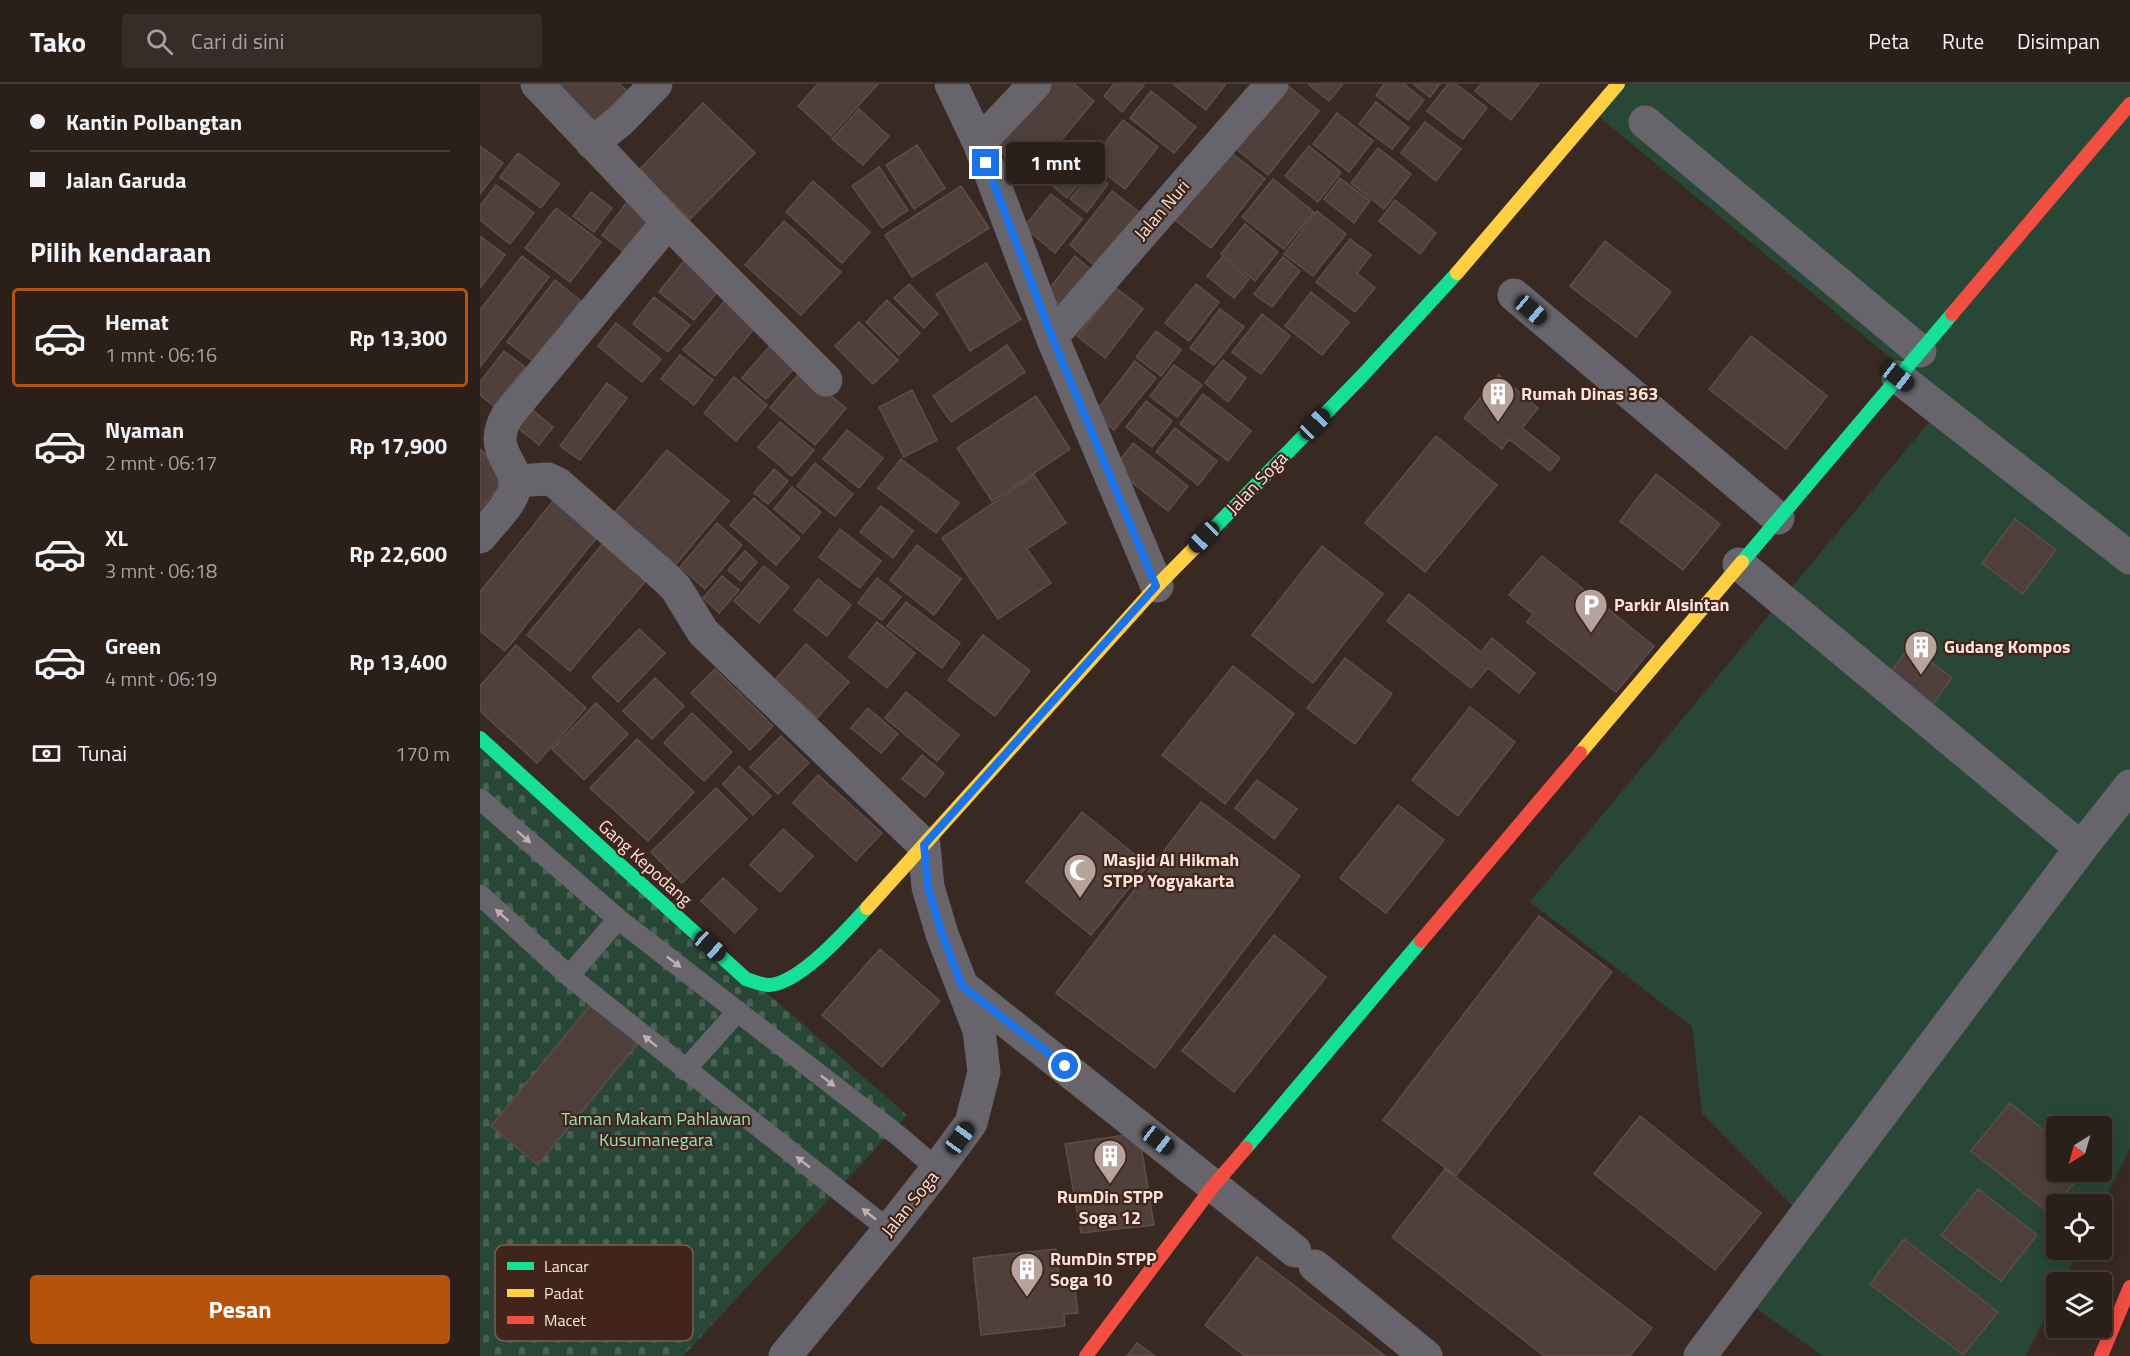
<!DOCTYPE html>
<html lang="id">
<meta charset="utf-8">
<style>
:root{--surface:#2b1f1a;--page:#372c27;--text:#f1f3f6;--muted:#a6a2a2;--line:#473d39;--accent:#b45309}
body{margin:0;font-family:"Titillium Web",sans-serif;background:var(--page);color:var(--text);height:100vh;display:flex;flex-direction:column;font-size:22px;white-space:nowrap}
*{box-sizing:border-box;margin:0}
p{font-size:20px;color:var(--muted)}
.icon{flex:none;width:33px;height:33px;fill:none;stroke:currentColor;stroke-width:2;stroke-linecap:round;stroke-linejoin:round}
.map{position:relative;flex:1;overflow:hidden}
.details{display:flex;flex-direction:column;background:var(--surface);width:480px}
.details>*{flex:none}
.top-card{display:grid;align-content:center;height:132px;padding:0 30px;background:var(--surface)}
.needle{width:39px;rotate:217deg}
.fabs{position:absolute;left:1566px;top:1032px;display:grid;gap:12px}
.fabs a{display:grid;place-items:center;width:66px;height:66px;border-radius:6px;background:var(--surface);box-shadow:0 3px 15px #0003,0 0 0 2px var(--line);font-size:30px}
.end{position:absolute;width:27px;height:27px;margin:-14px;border:8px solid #1a73e8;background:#fff;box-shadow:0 0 0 3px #fff}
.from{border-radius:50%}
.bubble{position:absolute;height:42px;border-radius:6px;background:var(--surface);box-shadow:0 3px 15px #0003,0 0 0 2px var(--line);font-size:20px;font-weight:700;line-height:42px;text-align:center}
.car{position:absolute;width:18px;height:36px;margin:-18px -9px;border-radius:8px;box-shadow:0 0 4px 2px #0007;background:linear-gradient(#222 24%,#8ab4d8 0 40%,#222 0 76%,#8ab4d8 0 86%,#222 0)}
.top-card b{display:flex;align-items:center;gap:21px;height:57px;font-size:22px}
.top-card b+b{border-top:2px solid var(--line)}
.top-card i{width:15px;height:15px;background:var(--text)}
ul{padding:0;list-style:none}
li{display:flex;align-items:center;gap:18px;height:99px;margin:0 12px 9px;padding:0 18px;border:3px solid transparent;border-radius:6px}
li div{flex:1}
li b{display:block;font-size:22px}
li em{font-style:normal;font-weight:700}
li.active{border-color:var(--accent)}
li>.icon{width:54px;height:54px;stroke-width:1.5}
h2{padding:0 30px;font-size:27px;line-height:72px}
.pay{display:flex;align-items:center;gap:15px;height:66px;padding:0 30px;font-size:22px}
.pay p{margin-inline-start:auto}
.primary-button{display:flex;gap:12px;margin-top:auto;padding:12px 30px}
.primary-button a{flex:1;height:69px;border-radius:6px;background:var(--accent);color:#fff;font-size:24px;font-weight:700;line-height:69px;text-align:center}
header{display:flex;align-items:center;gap:36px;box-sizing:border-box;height:84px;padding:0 30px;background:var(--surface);border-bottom:2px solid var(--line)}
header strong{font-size:28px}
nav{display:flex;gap:33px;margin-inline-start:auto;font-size:21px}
.search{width:420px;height:54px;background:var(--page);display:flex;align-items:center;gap:15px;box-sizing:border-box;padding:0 21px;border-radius:6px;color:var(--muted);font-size:22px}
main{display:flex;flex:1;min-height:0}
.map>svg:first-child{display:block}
.grass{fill:#284737;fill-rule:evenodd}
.cemetery{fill:url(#cemetery-stones)}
.building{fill:#4f403b;stroke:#5c4e4a;stroke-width:1.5}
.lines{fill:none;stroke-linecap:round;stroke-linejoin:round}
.lane{stroke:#67646b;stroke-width:21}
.street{stroke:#67646b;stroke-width:33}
.fast{stroke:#16e098;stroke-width:14}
.slow{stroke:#ffcf43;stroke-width:14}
.jam{stroke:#f24e42;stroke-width:14}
.oneway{fill:#beb1af}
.route{stroke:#1a73e8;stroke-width:8}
.labels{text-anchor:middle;stroke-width:4.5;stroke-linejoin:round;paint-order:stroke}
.street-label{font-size:18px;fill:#f8e4dd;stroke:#42251a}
.poi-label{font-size:18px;font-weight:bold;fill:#f8e4dd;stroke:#42251a;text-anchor:start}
.park-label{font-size:18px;fill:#94e0bb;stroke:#42251a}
.key{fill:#42251a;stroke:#795e54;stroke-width:1.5}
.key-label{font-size:16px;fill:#f8e4dd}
</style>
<header>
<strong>Tako</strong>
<div class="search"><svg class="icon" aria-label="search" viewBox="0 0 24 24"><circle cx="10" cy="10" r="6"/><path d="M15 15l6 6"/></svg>Cari di sini</div>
<nav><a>Peta</a><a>Rute</a><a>Disimpan</a></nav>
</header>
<main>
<section class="details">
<div class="top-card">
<b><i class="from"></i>Kantin Polbangtan</b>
<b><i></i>Jalan Garuda</b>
</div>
<h2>Pilih kendaraan</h2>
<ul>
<li class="active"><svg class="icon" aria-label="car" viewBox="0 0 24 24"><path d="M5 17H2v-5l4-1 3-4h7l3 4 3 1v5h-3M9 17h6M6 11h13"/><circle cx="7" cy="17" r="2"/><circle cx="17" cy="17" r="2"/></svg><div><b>Hemat</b><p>1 mnt · 06:16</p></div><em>Rp 13,300</em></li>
<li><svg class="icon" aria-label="car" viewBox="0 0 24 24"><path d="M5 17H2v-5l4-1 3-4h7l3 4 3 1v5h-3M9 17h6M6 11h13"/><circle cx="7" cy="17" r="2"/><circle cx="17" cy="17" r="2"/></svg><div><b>Nyaman</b><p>2 mnt · 06:17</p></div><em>Rp 17,900</em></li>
<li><svg class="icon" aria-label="car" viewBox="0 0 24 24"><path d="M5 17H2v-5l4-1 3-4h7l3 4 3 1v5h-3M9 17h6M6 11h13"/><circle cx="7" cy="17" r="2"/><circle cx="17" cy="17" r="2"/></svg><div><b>XL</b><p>3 mnt · 06:18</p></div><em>Rp 22,600</em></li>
<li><svg class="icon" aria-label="car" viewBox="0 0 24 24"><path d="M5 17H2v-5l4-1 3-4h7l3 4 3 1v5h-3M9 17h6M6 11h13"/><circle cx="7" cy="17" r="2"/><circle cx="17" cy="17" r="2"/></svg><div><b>Green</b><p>4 mnt · 06:19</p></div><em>Rp 13,400</em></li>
</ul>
<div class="pay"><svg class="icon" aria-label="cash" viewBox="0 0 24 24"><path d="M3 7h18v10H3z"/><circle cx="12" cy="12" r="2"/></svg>Tunai<p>170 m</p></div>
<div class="primary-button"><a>Pesan</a></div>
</section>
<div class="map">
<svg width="1650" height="1272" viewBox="0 0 1650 1272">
<defs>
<pattern id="cemetery-stones" width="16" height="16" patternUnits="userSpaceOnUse" patternTransform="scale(1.5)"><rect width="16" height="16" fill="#284737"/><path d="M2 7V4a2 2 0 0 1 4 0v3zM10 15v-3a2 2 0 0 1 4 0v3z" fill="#486154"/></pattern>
</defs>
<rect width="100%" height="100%" fill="#392923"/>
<!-- grass -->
<path class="grass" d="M1144,0H1650V1064L1622,1121L1576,1120V1166H1599L1583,1198H1576V1211L1546,1272H1342L1275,1223L1324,1134L1222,1029L1212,942L1050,818L1465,319L1117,31ZM1576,1042H1622V1088H1576Z"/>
<!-- cemetery -->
<path class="cemetery" d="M0,659L427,1031L203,1272H0Z"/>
<!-- building -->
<path class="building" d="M71,0H139L149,8L120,41Z
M338,0H398L351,52L318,22Z
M570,0H594L614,17L550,93L516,64Z
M634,0H663L664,1L642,28L624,12Z
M693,0H746L726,26Z
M828,0H863L849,17Z
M904,0H924L944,16L928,36L896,11Z
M933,0H960L950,13Z
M968,0H976L1007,24L983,55L947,27Z
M1001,0H1059L1031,36L995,7Z
M807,1L839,27L788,91L756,65Z
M671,7L716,43L694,69L650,34Z
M896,18L929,44L912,65L879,40Z
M223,19L275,69L210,135L159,86Z
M379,25L409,52L383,81L352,55Z
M857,29L893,57L869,88L833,60Z
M643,36L678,63L645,105L610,78Z
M945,38L981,65L956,97L921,69Z
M437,61L465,104L434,125L406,81Z
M0,62L23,79L0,110Z
M829,62L861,88L838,118L805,92Z
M898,64L931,90L904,125L871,99Z
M749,67L785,95L731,164L695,136Z
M38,69L79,100L61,124L20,93Z
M584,71L608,89L587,114L565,96Z
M399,83L428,126L402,144L372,102Z
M613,88L628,100L607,128L590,115Z
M860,94L890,117L874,139L844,115Z
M793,95L834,128L804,165L762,133Z
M333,97L390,148L362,179L306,128Z
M16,101L54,129L30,160L0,136V122Z
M481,102L509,144L432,193L405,151Z
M632,107L663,131L620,186L590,161Z
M111,108L132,124L114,148L93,132Z
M571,110L602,135L575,169L544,143Z
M150,114L172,132L144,168L122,151Z
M915,116L956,149L940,170L899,137Z
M76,124L121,158L90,198L45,164Z
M837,127L866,150L833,192L804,170Z
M304,137L361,188L321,231L265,181Z
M765,140L798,168L775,197L741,170Z
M0,152L25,171L0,204Z
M870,155L891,171L877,189L895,204L875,228L836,198Z
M1125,157L1191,208L1156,253L1090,202Z
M42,172L69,193L0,283V226Z
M208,172L243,201L214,236L179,208Z
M595,172L616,190L587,226L566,209Z
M742,173L769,195L754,214L727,192Z
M803,173L820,187L792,223L774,210Z
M506,179L541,235L490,267L456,210Z
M75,196L101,217L54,278L27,258Z
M429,200L458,230L444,244L414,214Z
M716,200L739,218L709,257L685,239Z
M636,204L663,225L625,274L597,252Z
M831,208L869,238L842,271L805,242Z
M174,213L210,241L188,268L153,240Z
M248,213L278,240L235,292L203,266Z
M407,216L440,249L419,271L386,238Z
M740,225L764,243L734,281L710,264Z
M782,230L810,252L781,290L752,268Z
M379,238L418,276L393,300L355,262Z
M136,239L181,275L162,298L118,262Z
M676,247L701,266L681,292L656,273Z
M1271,252L1347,312L1306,365L1229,305Z
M295,256L320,278L286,315L262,294Z
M527,261L545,288L471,338L453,312Z
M24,267L45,283L14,322L0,311V298Z
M200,271L233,296L214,321L181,295Z
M743,276L766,294L748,318L725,299Z
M655,277L676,294L634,346L614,330Z
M694,281L722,301L697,333L670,312Z
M321,287L366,324L335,361L290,324Z
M1019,291L1058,324L1042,344L1080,374L1070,387L1029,355L1022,365L984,334Z
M254,293L287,321L256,357L224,329Z
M127,299L147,314L100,376L80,362Z
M432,306L457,356L424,373L399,323Z
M723,310L771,347L748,377L700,340Z
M556,312L590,365L512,417L477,364Z
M666,317L692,337L672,363L646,343Z
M48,322L73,343L59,361L33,340Z
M300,338L334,366L312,392L278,363Z
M695,344L737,377L718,401L676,368Z
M367,346L403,374L379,404L343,375Z
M956,352L1017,401L945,488L885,439Z
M653,359L708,402L688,427L634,384Z
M0,365L30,391L0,425Z
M187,366L249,417L192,485L130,434Z
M421,375L479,419L456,449L398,404Z
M335,379L373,410L355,432L317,402Z
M294,385L308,397L288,420L274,409Z
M1176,390L1240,440L1203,486L1140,437Z
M554,391L586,439L547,465L571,499L518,535L462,454Z
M312,403L341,428L323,449L294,425Z
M274,414L320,454L296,481L250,441Z
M73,417L118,452L25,567L0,547V508Z
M401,422L433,447L413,474L380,448Z
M1535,435L1576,466L1543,510L1502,479Z
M237,439L262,461L225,505L200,483Z
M360,445L401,477L380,504L339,473Z
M125,457L169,493L90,587L47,551Z
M437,461L481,495L454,531L410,496Z
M842,462L903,510L833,599L772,551Z
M265,467L277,478L261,497L248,486Z
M1062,472L1174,562L1136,608L1047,538L1053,530L1029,511Z
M284,482L309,503L279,539L254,517Z
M242,492L259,506L239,529L223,514Z
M397,494L421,513L402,536L378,519Z
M338,495L371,521L347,552L314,526Z
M929,510L1001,568L1012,554L1055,589L1039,609L1008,584L991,604L907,537Z
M426,518L480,559L462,584L407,542Z
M397,538L435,569L407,604L369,573Z
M159,545L185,569L138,618L112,593Z
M503,551L550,587L515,632L468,596Z
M326,560L369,598L337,634L295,596Z
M36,561L106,624L57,679L0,627V602Z
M1430,562L1472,594L1452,621L1410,589Z
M865,574L912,610L875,660L827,624Z
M753,582L814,630L745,720L682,671Z
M235,585L293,642L270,666L211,609Z
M175,594L204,622L172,655L143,627Z
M426,608L479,651L457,677L405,634Z
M116,619L148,650L104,696L72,665Z
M990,623L1035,658L978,732L932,696Z
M388,624L418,650L401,669L371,644Z
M212,629L252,668L224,697L184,659Z
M301,652L329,679L298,710L270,683Z
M157,655L214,708L168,757L110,704Z
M442,671L464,689L445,713L422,695Z
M259,682L291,712L273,731L243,700Z
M338,691L402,749L376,777L313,719Z
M777,696L817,725L794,755L755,724Z
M236,704L267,735L202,799L171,768Z
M721,718L820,792L675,984L576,909Z
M918,721L964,756L906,829L860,794Z
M602,728L668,781L611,851L546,798Z
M303,745L333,772L300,808L270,781Z
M243,794L277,825L255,849L221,817Z
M1059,832L1132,888L976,1092L903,1036Z
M794,851L846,893L754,1008L702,967Z
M400,865L460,917L402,983L342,931Z
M111,920L159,958L58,1081L11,1042Z
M1530,1019L1576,1056V1088H1603L1569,1129L1491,1067Z
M1160,1032L1281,1129L1235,1186L1114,1090Z
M659,1049L674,1141L601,1149L585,1060Z
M965,1085L1172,1244L1150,1272H1064L912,1153Z
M1498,1105L1557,1151L1521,1197L1461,1151Z
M1424,1155L1518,1228L1483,1271L1390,1200Z
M576,1165L580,1199L594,1197L598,1229L584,1230L585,1242L501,1251L493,1174Z
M777,1173L905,1272H765L725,1241Z
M657,1259L675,1272H647Z"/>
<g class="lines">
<!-- lane -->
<path class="lane" d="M0,715L138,835L420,1053L457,1085
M0,811L89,892L409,1146
M89,892L138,835
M205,986L258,927"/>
<!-- street -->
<path class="street" d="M57,0L188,138L346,296
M471,0L499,59L572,253L677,502
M1165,38L1440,267
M112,59L140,37L176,0
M499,59L555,0
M1034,211L1298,434
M572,253L792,0
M1418,293L1650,474
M35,397L68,395L77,399L187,495L196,504L223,548L444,761L448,803L462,850L499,946L504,988L491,1039L457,1085L409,1146L305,1272
M0,453C10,440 25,427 32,412C47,382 4,372 27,332L188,138
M1259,480L1601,764
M482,902L815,1167
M835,1182L946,1272
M1220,1272L1601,764L1650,702"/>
<!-- fast -->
<path class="fast" d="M732,446L882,292L977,189
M1262,478L1472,230
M0,654L266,895C273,897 281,901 289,901C319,900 367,846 387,824
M766,1064L941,857"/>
<!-- slow -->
<path class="slow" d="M977,189L1138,0
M1100,669L1262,478
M387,824L677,502L732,446"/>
<!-- jam -->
<path class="jam" d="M1472,230L1650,20
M941,857L1100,669
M606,1272L734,1101L766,1064
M1621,1272L1650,1203"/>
</g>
<!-- one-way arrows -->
<defs><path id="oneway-solid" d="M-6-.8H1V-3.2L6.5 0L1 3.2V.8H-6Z" transform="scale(1.5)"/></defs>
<g class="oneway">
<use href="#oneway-solid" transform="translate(44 753) rotate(41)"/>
<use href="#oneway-solid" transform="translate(22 831) rotate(-138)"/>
<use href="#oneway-solid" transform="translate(194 878) rotate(38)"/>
<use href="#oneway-solid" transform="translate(170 957) rotate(-141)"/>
<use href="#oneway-solid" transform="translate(348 997) rotate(38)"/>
<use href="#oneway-solid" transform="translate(323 1078) rotate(-142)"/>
<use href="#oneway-solid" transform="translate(389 1130) rotate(-141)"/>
</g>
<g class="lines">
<!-- route -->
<path class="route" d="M506,79L572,253L676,502L444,761L448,804L462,850L482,902L585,982"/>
</g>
<!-- icons -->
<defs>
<g id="building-pin" transform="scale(1.725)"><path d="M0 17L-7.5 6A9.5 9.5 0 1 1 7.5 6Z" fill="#b5a39c" stroke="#42251a"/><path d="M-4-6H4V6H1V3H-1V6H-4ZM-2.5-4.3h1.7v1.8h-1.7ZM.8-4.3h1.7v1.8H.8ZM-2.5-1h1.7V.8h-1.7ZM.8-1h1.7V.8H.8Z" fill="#fff"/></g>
<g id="parking-pin" transform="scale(1.725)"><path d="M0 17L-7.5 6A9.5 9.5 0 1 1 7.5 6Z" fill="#b5a39c" stroke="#42251a"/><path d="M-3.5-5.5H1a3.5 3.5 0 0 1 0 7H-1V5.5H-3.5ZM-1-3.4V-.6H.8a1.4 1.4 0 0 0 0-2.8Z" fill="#fff"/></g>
<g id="mosque-pin" transform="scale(1.725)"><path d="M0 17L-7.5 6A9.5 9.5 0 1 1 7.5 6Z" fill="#b5a39c" stroke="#42251a"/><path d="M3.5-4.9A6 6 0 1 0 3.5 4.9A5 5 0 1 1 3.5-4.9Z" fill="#fff"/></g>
</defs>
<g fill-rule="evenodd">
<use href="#building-pin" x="1018" y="310"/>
<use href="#parking-pin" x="1111" y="521"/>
<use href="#building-pin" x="1441" y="563"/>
<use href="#mosque-pin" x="600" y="786"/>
<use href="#building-pin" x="630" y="1072"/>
<use href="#building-pin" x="547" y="1185"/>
</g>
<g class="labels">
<!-- street labels -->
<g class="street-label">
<text transform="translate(682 126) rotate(-49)" y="6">Jalan Nuri</text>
<text transform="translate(777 399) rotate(-46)" y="6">Jalan Soga</text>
<text transform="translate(165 779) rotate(42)" y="6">Gang Kepodang</text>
<text transform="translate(430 1120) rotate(-51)" y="6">Jalan Soga</text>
</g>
<!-- poi labels -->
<g class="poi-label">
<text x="1041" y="316">Rumah Dinas 363</text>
<text x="1134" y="527">Parkir Alsintan</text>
<text x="1464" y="569">Gudang Kompos</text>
<text x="623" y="782">Masjid Al Hikmah<tspan x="623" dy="21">STPP Yogyakarta</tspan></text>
<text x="630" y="1119" text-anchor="middle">RumDin STPP<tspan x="630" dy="21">Soga 12</tspan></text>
<text x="570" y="1181">RumDin STPP<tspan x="570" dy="21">Soga 10</tspan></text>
</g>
<!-- park labels -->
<g class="park-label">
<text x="176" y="1041">Taman Makam Pahlawan<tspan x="176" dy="21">Kusumanegara</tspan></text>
</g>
</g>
<!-- legend -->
<rect x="15" y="1161" width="198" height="96" rx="9" class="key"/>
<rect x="27" y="1178" width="27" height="8" fill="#16e098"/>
<rect x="27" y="1205" width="27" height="8" fill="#ffcf43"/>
<rect x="27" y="1232" width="27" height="8" fill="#f24e42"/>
<g class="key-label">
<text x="64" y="1188">Lancar</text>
<text x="64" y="1215">Padat</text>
<text x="64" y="1242">Macet</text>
</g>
</svg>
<div class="fabs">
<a><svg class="needle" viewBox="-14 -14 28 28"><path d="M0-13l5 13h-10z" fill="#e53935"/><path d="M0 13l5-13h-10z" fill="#a6a2a2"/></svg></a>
<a><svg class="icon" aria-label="locate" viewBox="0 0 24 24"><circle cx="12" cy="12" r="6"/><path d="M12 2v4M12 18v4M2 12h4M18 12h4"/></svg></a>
<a><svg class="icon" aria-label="layers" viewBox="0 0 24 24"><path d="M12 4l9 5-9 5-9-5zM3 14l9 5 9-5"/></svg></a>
</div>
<i class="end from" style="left:585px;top:982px"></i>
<i class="end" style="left:506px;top:79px"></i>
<div class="bubble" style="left:526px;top:58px;width:99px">1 mnt</div>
<i class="car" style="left:1051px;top:226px;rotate:130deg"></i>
<i class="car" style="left:1418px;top:293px;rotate:128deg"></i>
<i class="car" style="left:835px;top:340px;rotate:44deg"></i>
<i class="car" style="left:724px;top:453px;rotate:224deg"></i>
<i class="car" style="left:230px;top:862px;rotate:132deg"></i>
<i class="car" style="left:480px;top:1054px;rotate:36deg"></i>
<i class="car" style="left:678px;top:1056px;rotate:128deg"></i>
</div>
</main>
